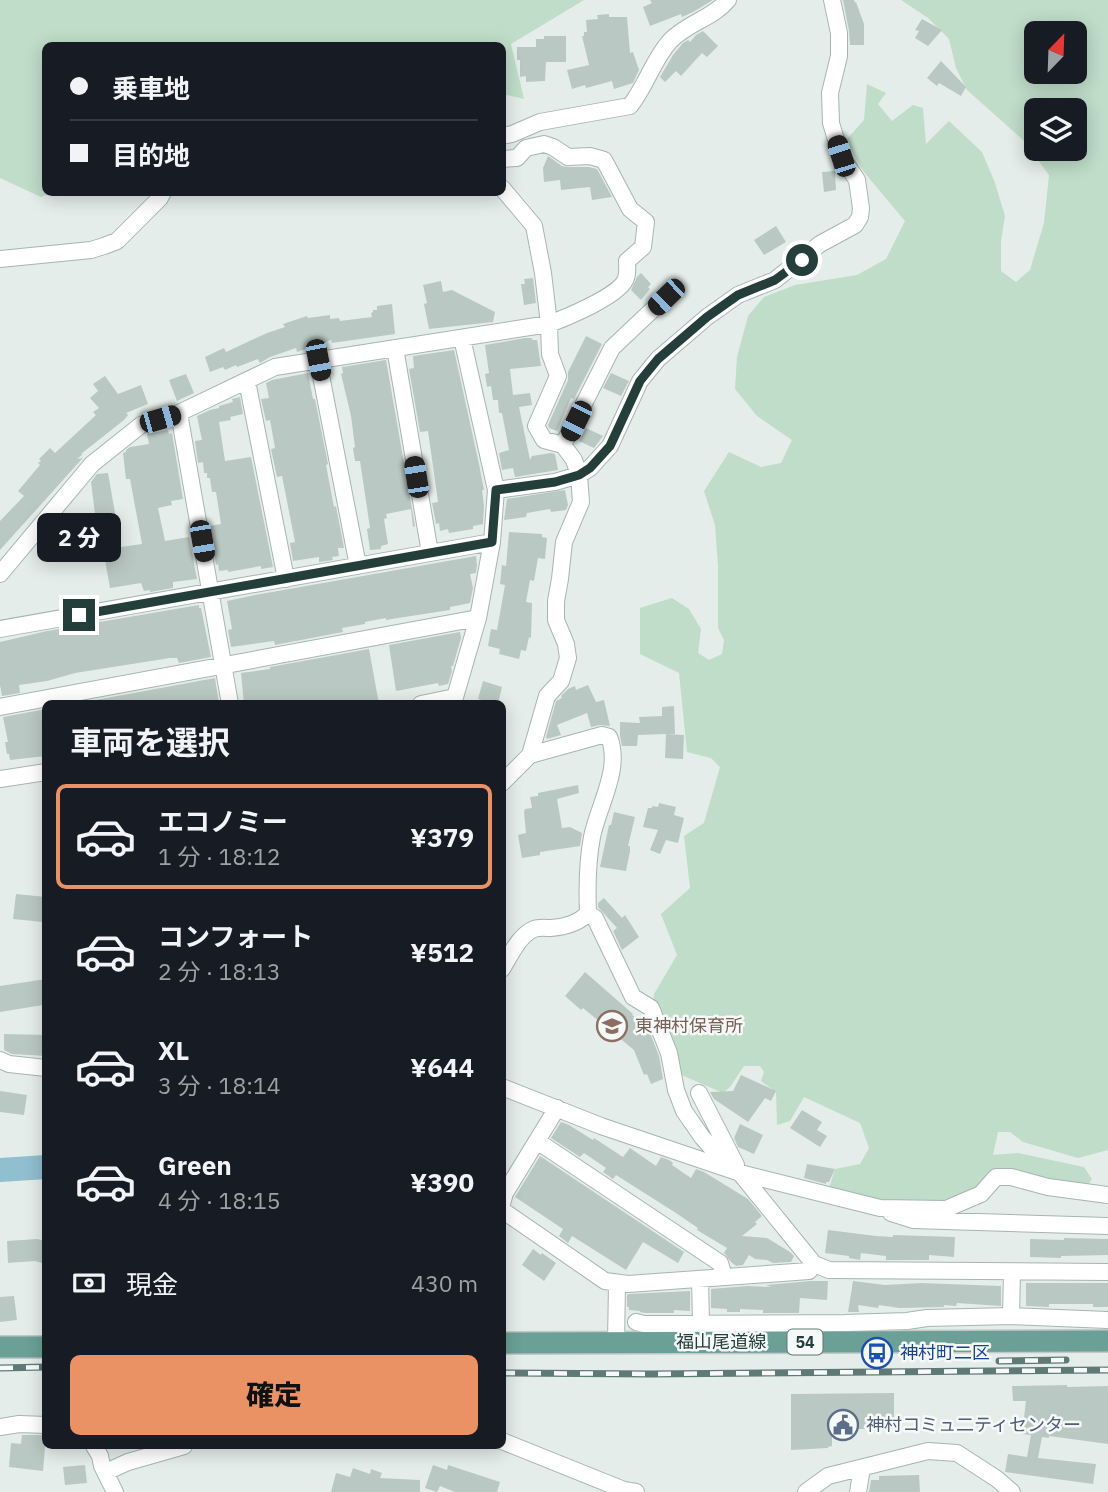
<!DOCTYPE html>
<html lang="ja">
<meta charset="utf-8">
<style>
:root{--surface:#171b24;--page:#242831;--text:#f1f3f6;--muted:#9ea1a6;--line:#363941;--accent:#eb9265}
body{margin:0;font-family:"IBM Plex Sans","Noto Sans JP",sans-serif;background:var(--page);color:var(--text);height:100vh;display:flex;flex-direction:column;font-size:26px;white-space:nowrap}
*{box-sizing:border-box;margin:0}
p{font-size:23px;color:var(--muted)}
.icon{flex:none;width:38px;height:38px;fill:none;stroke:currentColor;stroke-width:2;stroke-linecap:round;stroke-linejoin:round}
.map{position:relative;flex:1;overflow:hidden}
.details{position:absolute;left:42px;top:700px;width:464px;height:749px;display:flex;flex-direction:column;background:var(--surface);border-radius:10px;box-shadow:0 4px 18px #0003}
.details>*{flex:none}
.guide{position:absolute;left:42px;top:42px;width:464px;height:154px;border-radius:10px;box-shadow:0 4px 18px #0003;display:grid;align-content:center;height:154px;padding:0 28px;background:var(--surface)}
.needle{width:46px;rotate:23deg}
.controls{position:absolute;left:1024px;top:21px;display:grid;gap:14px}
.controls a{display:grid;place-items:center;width:63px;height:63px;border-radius:10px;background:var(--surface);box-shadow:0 4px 18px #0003;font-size:35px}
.end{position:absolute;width:32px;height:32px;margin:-16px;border:9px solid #243e39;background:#fff;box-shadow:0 0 0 4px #fff}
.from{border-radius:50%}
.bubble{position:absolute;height:49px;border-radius:10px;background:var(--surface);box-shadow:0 4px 18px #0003;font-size:23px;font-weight:800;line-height:49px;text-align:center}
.car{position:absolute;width:21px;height:42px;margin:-21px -10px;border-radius:9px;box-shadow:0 0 5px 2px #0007;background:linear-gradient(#222 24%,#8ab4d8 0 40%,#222 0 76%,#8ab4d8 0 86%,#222 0)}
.guide b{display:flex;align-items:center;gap:24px;height:66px;font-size:26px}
.guide b+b{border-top:2px solid var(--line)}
.guide i{width:18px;height:18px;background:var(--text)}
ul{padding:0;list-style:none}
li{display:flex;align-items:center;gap:21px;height:105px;margin:0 14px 10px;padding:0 14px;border:4px solid transparent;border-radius:10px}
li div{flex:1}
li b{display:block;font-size:26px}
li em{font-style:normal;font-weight:800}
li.on{border-color:var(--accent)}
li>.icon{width:63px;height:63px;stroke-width:1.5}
h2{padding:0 28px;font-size:32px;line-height:84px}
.pay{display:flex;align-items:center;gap:18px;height:77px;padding:0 28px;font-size:26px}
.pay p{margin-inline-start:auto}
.primary-button{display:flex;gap:14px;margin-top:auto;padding:14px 28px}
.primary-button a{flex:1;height:80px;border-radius:10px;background:var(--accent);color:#111;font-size:28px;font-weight:800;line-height:80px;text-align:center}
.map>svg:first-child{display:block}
.green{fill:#bfddc9;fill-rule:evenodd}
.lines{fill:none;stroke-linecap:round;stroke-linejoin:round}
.river{stroke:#90bfcf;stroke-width:24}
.building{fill:#bac8c3}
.street-casing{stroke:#a7b5b1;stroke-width:18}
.primary-casing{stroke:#c2c9c8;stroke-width:24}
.street{stroke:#fff;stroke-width:16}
.primary{stroke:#6ba097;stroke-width:21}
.rail-casing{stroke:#5f7975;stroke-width:7}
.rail{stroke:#f5f9f8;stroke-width:4.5;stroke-dasharray:13;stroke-linecap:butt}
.route{stroke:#243e39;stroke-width:9}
.labels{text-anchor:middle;stroke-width:5;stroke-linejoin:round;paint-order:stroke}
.shield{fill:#f5f9f8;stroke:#637672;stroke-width:2}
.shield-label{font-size:16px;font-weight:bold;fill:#243e39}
.education-label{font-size:18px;fill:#785e54;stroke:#f5f9f8;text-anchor:start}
.street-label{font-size:18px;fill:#243e39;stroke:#f5f9f8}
.transit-label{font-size:18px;fill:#164399;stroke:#f5f9f8;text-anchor:start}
.service-label{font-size:18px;fill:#4e5e75;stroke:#f5f9f8;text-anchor:start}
</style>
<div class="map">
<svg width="1108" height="1492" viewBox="0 0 1108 1492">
<rect width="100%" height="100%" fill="#e4edea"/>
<!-- green -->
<path class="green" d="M0,0H584L511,44L524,99L502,94V46H46V192L52,193L41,197L0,178Z
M901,0H1108V1150L1078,1158L1023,1142L1010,1132H998L993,1155L1018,1153L1084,1167L1092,1179L1088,1185L1004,1171L973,1195L947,1202L884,1203L828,1192L835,1169L860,1164L869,1148L860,1123L804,1097L790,1121L777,1125L776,1092L761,1081L764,1072L760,1066H744L730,1087L723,1093L677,1073L652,1017L654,994L677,955L661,914L690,888L684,836L704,823L720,767L711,758L687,752L679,673L640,654V608L672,598L689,609L701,629L698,653L709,660L722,654L724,640L718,628V566L715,525L704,491L729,452L761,467L781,463L792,440L757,416L735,389L737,357L748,316L764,297L795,285L857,275L886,259L905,221L863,171L846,140L864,120L867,84L886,93L878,104L892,121L913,105L923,108L926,144L949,121L982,152L995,183L1005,216L1001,241V271L1016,282L1030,270L1044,223L1049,175L1023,140L967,90L956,68L949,39L928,18ZM1036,33H1074V72H1036ZM1036,110H1074V149H1036Z"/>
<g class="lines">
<!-- river -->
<path class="river" d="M0,1170L46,1167"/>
</g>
<!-- building -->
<path class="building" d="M650,0H713L693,12L682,17L681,14L650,26L643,7L652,3Z
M843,0H854L855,3L856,2L864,24V45H850L849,31Z
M609,14V17H627L630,53L633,52L639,70L633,83L614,89L612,81L586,88L585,85L572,89L567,70L589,65L582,36H584V32H587L586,20L598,19L597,15Z
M922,19L942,30L928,46L915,38L919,31L915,30Z
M703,31L718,46L707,57L702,53L681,76L676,71L665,82L660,77L673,55L683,43L688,40L690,42L696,35Z
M544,36H566V62H546L545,81L526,82V76L520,77V60H517V47H536V39H544Z
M941,61L966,87L961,96L939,83L937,86L927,78Z
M548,156L562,166L568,167H589L597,169L612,197L592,200L590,187L561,190L560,180L544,182L543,168Z
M835,171L836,190L824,192L822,172Z
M776,226L786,242L764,255L754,240Z
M641,273L651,284L648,287L650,289L641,300L631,290L637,277Z
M533,278L536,303L524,305L521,284H525L524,279Z
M441,281L443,292L452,290L495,312L493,322L429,329L424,304L427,303L423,285Z
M392,304L395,334L332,343L331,340L297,352L296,348L270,357L260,363L258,359L237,367L236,365L225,370L223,367L210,372L205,357L224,348L226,352L267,333L285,327L283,324L307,316L308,318L330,315V319L339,318L340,321L372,317L371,313L373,312V310H377V306Z
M586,336L602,344L574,399L571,398L557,431L549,428L548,425L568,380V372Z
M525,338H532V340H537L541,366L510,369L513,395L530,393L532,405L519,407L530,460L532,456L551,453L555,454L558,470L515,477L513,468L502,470L499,453L509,450L502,413H499L498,400H493L491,386L487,387L485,374L489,373L485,345Z
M454,350L479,464L484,490H482L484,506L483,524L473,526V529L449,533L448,529L440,531L439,523L436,524L432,503L438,502L428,431L420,432L409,369L414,368L413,356Z
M386,360L415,526L413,527L411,509L386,514L387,518L384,519L388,544L381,546V549L370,550L367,529L370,528L360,461H355L353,448L355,447L351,416L341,374L343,373L342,367Z
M308,373L313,399H315L328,464L326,465L334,507L336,506L344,548H338L339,556L332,557L333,560L319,562V557L293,561L290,543L295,542L282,476L277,477L271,449L275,448L270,420L266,421L261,399L269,398L266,383L272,380Z
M611,373L629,381L621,396L603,388Z
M186,374L194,393L177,401L169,380Z
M105,376L118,394L141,385L148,404L126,413L128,415L124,420L81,454H83L77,459L83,458L81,460L0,550V521L24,496L18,491L40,465L38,463L41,461L39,459L50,448L55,453L96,415L93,412L99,408L90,398L98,391L93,384Z
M240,397L243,414L230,417L231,420L219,422L225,461L251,457L273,567L261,569V566L228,572V570L219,571L218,564L216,565L210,526L221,524L216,492H212L210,478H207V473H204L203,462L198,463L195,441L202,440L197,416L210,410L219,408V406L233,402L232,399Z
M586,428L603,436L594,448L579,441Z
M168,430L169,434L172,433L183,499L171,501L172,505L158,508L165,541L189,537L197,579L173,582V588L150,592V590L144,591L141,583L110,588L98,521L96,522L91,482L97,474L108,473L121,547L142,544L130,479H126L123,453L126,452V450L130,447L149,444L147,434Z
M565,490L568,505L566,510L551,512L550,509L527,513L526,517L504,520L507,499Z
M509,532L542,534V537L547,538L545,559L538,558L534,581L530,580L526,602L532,603L531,638L529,637L526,651L521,650L519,659L499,654L500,649L488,646L491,629L497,630L505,585L500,584L502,565L506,566Z
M476,556L477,565L476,573L470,574L473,588L470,603L450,607V610L398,618L386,620V618L365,622V624L342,628L343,632L275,645L274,641L231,647L228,630L232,629L227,601L255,595Z
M199,605V608H201L211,657L179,663L177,658H170L75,673L47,681L19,685L20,693L2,696L0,685V642L47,631Z
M460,632L461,638L453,666H451L452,671L448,684L439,686L438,683L396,691L389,645Z
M369,649L379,704H345L344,701L320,704H244L241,673L270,669V667Z
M215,678L219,704H90V701Z
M483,681L502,687L498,704L478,699Z
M588,685L596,702L604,700L610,726L600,725L591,727L587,713L557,725L561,735L547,739L546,737L556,701L562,698L561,696L568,689L575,686L576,690Z
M674,706L675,734H666L684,735L683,759L665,758L666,734L638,735L637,746H622L620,736V722L640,723L639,717L662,716V707Z
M46,709V756L10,760L9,754H7L5,742H8L3,717Z
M578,785L579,793L557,799L562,828L570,827L582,833L580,846L540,852V855L522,858L518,835L526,833L524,812L525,809L532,808L530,797L538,796V793Z
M659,803L676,807L674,815L684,818L678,843L666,840L660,854L650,850L658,830L643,827L648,808H652V806L658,807Z
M614,812L635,817L628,846H630V851L626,871L600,867L609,825H611Z
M16,894L46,897L43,922L13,919Z
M604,898L622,918L625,915L639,937L622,950L613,931L617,928L598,907V903Z
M585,972L633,1014L632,1015L647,1025L659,1056L663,1079L651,1084L647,1074L644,1075L634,1050L583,1008L581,1010L565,996Z
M46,979V1000L42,1001L43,1005L0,1012V986Z
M4,1034L46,1035V1056L12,1054L4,1050Z
M741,1075L776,1091L771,1101L765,1098L748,1122L714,1099L710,1092L733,1091Z
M0,1091L27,1095L24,1115L0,1112Z
M802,1110L822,1122L817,1130L827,1136L820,1147L790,1128Z
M561,1122L569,1125L593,1140L594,1138L623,1157L630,1148L656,1166L661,1157L669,1160L673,1163L672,1165L691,1178L696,1169L704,1172L748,1199L762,1216L755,1222L757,1224L742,1236L767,1238L790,1252L794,1256L791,1262L773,1263L767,1260L755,1259L749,1255L743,1265L736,1266L731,1262L724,1253L727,1248L697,1230L698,1228L676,1213L616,1175L613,1179L603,1172L606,1168L584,1153L580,1157L551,1138Z
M740,1124L763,1135L754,1154L738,1147L734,1138Z
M540,1156L684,1252L678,1263L643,1242L626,1270L572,1236L568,1243L559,1236L563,1229L515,1197Z
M807,1164L835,1169L829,1182H826V1184L804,1178Z
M828,1230L876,1236L893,1237V1235L955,1237L954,1257L929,1255V1260H886V1256L861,1253L860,1260L849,1258V1256L825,1253Z
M1064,1238L1108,1239V1255L1061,1256V1258L1030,1257V1239L1064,1240Z
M37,1239L46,1241V1264L35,1261L8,1263L7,1241Z
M533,1249L541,1255L542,1253L556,1263L544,1281L522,1265Z
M811,1281H828L827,1300L800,1298L799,1313H763V1310L740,1309V1312H727V1309L711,1308V1289L747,1286L771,1287L766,1285Z
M853,1281L885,1285L921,1283L1001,1286V1306L957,1303L956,1306L944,1305V1307L899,1308L879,1305L878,1308L858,1305L859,1312H848Z
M1026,1283H1108V1307H1093V1304H1049V1307L1026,1306Z
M690,1291V1311L674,1310V1313H645L640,1312V1311L629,1310V1307H627V1295L629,1294Z
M14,1296L17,1320L0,1322V1297Z
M1067,1385V1387L1108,1386V1444L1049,1436V1438L1042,1437L1038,1458L1096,1464L1093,1484L1005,1472L1008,1454L1027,1457L1031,1435L1022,1434L1026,1401H1013L1012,1386Z
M894,1393V1429H832V1446L828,1447V1448L791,1450V1394Z
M22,1435H46L43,1471L9,1467L11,1443L21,1444Z
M85,1465L87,1483L65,1485L63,1467Z
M433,1465L447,1470L448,1465L500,1482L497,1492H455L440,1486L437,1492L425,1488Z
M353,1468L370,1474L371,1469L382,1473L380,1478L420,1480V1492H331L336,1473L350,1477Z
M919,1475L920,1492H869L871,1480H879V1476Z"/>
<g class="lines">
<!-- street casing -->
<g class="street-casing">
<path id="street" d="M502,136L512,134L540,122L630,106C646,86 653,60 670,41C687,23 713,18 728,0
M502,188L534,226L543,273L549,324L550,354L558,376L536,426L544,440L563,445L574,460L579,475L581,502L564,542L560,579L556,601V620L566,644L568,658L561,681L547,696L530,755L502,783
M0,259L91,250L104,246L117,241L160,198L163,192
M395,348L430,553
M318,360L358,566
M247,381L286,579
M179,413L230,704
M563,445L612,348L666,297
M496,490L555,482L579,475L590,468L610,446L640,381L658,359L707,317L738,295L775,280L820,244L855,225L860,217L861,208L857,180L841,156L831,123L830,93L839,56V33L832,0
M0,574L92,464L141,425L179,413L275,367L549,324C565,318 622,295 626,278C628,273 627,266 627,261L643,247L646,222L630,209L604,160L590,156L568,157L553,147L544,144L526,148L517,158L502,159
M0,629L492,542
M421,704L455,697
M453,704L478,618L492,542L496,490L462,338
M0,707L478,618
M530,755L602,735L609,737C622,769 598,806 592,837C587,863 587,888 588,913L595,918L633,997L651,1008L669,1053L676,1090L684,1111L702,1137L717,1154L740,1173L880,1208L946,1209L981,1194L996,1177H1011L1048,1187L1108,1195
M0,779L46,772
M502,969C510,956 519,935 534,929C539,927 546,928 551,928C564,927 579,923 588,913
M0,1060L9,1064L46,1068
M502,1087L601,1126L740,1173L814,1264L829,1270L1108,1272
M699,1093L736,1165
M537,1141L720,1263L724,1277
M502,1204L505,1193L557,1108
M502,1210L605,1281L628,1284L809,1271L814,1264
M891,1213L913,1220L1108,1226
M700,1279L701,1324
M1011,1316L1012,1272
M636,1322L644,1324L845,1323L907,1321L927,1318L1011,1316L1108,1320
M616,1342L617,1284
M0,1427L19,1424L46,1425
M502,1441L624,1490L636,1492
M94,1446L100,1456L102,1466L115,1492
M106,1472L128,1462L184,1446
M806,1492L828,1476L928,1451L957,1453L997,1479L1012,1492
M858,1492L862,1468"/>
</g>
<!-- primary casing -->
<g class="primary-casing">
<path id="primary" d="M502,1343L1108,1341
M0,1347H46"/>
</g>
<!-- street -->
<use href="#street" class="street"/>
<!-- primary -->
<use href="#primary" class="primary"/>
<!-- rail casing -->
<g class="rail-casing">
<path id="rail" d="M999,1361L1066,1360
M0,1368L46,1367
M502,1373L651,1374L1108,1370"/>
</g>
<!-- rail -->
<use href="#rail" class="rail"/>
</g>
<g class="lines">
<!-- route -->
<path class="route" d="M79,615L492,542L496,490L555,482L579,475L590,468L610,446L640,381L658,359L707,317L738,295L775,280L802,260"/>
</g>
<!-- icons -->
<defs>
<g id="school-ring" transform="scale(1.575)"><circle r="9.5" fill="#f5f9f8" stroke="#8d6e63" stroke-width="1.5"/><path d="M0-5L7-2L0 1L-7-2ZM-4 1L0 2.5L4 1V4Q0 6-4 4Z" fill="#8d6e63"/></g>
<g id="bus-ring" transform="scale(1.575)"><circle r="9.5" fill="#f5f9f8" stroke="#1a4fb4" stroke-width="1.5"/><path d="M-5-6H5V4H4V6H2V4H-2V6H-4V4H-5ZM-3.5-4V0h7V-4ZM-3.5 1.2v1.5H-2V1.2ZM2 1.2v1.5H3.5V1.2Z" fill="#1a4fb4"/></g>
<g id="civic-ring" transform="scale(1.575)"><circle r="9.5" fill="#f5f9f8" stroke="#5c6f8a" stroke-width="1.5"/><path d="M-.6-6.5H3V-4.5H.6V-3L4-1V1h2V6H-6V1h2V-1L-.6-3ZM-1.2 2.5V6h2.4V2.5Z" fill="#5c6f8a"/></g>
</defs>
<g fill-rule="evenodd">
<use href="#school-ring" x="612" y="1026"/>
<use href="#bus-ring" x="877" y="1353"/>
<use href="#civic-ring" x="843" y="1425"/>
</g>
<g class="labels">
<!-- shield labels -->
<rect class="shield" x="787.5" y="1329.5" width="35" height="25" rx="5"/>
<g class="shield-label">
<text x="805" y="1348">54</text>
</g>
<!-- education labels -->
<g class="education-label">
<text x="635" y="1032">東神村保育所</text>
</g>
<!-- street labels -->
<g class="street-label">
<text x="721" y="1348">福山尾道線</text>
</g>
<!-- transit labels -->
<g class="transit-label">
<text x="900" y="1359">神村町二区</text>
</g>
<!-- service labels -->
<g class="service-label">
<text x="866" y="1431">神村コミュ二ティセンター</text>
</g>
</g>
</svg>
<div class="controls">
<a><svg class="needle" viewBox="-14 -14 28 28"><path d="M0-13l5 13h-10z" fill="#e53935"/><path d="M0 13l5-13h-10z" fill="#9ea1a6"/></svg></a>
<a><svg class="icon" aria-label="layers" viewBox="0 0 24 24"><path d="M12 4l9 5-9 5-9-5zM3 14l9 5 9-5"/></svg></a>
</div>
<i class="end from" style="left:802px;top:260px"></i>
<i class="end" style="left:79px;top:615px"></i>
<div class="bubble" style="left:37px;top:513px;width:84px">2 分</div>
<i class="car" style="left:841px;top:156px;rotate:342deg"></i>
<i class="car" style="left:666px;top:297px;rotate:226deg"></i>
<i class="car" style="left:318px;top:360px;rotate:169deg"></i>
<i class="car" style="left:160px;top:419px;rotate:74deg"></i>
<i class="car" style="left:576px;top:421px;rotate:206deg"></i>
<i class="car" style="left:416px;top:477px;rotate:351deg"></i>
<i class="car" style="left:202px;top:541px;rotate:170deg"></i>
<div class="guide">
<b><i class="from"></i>乗車地</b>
<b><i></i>目的地</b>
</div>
<section class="details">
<h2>車両を選択</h2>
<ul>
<li class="on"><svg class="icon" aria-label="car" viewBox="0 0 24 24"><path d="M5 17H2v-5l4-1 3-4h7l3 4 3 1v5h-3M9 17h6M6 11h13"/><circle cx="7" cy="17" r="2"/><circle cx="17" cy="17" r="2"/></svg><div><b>エコノミー</b><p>1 分 · 18:12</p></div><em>¥379</em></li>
<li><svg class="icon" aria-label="car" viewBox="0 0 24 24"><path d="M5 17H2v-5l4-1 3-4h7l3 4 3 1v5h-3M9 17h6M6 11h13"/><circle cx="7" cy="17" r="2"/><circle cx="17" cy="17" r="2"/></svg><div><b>コンフォート</b><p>2 分 · 18:13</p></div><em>¥512</em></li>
<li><svg class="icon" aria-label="car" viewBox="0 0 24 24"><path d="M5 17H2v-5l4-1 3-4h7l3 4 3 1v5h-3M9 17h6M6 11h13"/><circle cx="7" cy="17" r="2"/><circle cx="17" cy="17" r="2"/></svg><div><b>XL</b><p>3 分 · 18:14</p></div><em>¥644</em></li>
<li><svg class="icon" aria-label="car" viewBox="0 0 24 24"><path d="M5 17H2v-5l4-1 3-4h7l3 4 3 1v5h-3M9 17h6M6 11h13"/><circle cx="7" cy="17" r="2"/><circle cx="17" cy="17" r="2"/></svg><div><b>Green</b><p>4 分 · 18:15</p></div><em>¥390</em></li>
</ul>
<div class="pay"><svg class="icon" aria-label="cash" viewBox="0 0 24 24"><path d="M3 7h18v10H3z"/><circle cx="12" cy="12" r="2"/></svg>現金<p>430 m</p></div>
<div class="primary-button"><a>確定</a></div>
</section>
</div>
